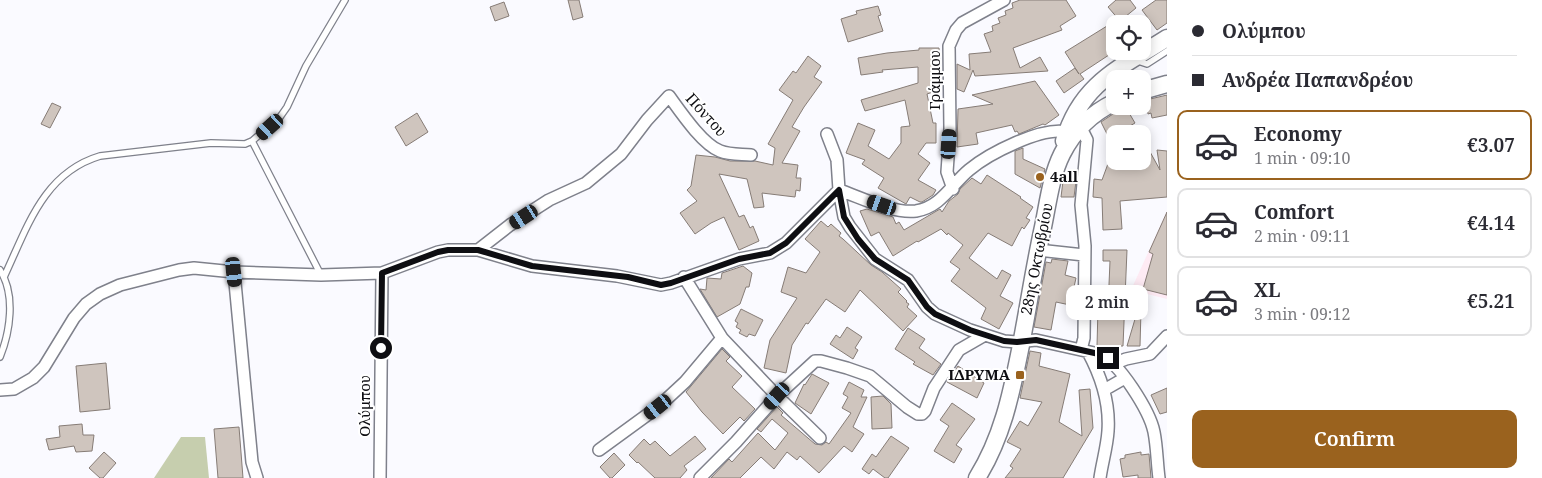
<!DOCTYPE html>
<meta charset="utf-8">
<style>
:root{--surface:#fff;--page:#f2f2f3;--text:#2b2b33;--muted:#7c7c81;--line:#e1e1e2;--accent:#9a621e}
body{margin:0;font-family:"Noto Serif",serif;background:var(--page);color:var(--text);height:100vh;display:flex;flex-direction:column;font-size:19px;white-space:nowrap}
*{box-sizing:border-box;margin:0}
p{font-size:16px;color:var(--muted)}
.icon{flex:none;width:28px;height:28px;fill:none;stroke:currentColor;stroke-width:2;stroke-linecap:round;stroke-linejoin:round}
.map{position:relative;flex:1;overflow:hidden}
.details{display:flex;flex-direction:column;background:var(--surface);width:375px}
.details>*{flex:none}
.guide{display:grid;align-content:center;height:110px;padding:0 25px;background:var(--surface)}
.tools{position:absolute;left:1106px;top:15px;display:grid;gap:10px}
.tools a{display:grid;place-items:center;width:45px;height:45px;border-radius:10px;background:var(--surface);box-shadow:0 2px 12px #0003;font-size:25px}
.end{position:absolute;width:22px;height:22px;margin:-11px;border:6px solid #0e0e12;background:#fff;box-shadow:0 0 0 2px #fff}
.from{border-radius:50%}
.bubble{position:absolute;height:35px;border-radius:10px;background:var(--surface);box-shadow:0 2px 12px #0003;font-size:16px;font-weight:600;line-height:35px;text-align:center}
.car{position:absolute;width:15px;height:30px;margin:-15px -8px;border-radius:6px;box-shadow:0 0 4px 1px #0007;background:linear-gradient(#222 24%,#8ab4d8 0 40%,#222 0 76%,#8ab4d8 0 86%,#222 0)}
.guide b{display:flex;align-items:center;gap:18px;height:48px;font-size:19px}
.guide b+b{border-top:1px solid var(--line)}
.guide i{width:12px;height:12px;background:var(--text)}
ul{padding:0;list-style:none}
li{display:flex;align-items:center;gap:15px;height:70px;margin:0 10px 8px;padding:0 15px;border:2px solid var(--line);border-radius:10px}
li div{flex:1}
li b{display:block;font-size:19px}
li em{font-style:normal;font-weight:600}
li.active{border-color:var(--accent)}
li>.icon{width:45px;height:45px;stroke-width:1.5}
.button{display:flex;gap:10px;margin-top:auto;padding:10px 25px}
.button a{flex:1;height:58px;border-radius:10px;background:var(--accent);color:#fff;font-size:20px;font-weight:600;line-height:58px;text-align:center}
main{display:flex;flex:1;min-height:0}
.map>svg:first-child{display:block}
.education{fill:#feebf4}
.forest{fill:#c6ceae}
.building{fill:#cfc5be;stroke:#867c76}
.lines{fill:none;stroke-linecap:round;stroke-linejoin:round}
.lane-casing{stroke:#7f818b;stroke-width:8}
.street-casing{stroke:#7f818b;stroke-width:14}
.secondary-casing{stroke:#7f818b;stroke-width:19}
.lane{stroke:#fff;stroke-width:5.5}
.street{stroke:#fff;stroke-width:11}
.secondary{stroke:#fff;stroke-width:16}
.route{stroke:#0e0e12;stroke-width:6}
.poi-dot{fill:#9a621e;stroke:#fff;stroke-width:2}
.labels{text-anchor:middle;stroke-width:4;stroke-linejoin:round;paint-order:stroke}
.street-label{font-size:15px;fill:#0e0e12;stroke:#fff}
.poi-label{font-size:15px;font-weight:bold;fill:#0e0e12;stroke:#fff;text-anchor:start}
</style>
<main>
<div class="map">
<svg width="1167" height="478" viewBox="0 0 1167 478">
<rect width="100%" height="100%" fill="#fafaff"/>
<!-- education -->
<path class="education" d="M1167,211V299L1131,290Z"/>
<!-- forest -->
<path class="forest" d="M181,437H205L209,478H154Z"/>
<!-- building -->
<path class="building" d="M568,0H579L583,17L573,20Z
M1020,0H1066L1076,16L1060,26L1062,30L1013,48L1020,68L1040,57L1048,71L975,76L973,70L964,92L957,89V64L970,70L969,54L991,52L984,34L993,31L992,26L1000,23L998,18L1006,15L1005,11L1013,8L1012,3Z
M1116,0H1130L1136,8L1120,21L1108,7Z
M1156,0H1167V23L1157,30L1142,10Z
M504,2L509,16L495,21L490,7Z
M878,6L881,15L878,16L883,31L848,42L841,19L857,14L856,11Z
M1107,26L1115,39V51L1080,74L1084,79L1064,93L1056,81L1075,68L1079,74L1065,52Z
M919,48H939L941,82L936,80L939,90L927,94L933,123H936V143H926L918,154L930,163L918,180L936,190L933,195L922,202H920L910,197L906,204L878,188L884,178L862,164L865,160L846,153L858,123L875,130L868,146L889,159L901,143V127L910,126L905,100L865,111L861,100L918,83V67L882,70L883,72L861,75L858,58L887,53L919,50Z
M808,56L821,66L814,77L822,82L804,107L792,127L800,131L782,163L798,165L796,178H801L800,191L796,190L795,197L762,193L764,207L754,208L747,179L719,174L739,217L744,215L750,228L753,226L759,241L739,250L724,217L711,223L695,234L680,213L697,201L687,190L691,186L696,155L715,157L730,161H755L773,165L775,148L768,144L793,100L779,90L793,71L796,73Z
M1035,81L1059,115L1045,125L1043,124L1019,134L1017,131L1015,132L1012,125L976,133L978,144L957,147L958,109L993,104L972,95Z
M1167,95V115L1152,118L1151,113L1148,114L1146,100Z
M52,103L61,107L50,128L41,124Z
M1125,106L1135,123L1109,138L1101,122Z
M417,113L428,132L406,146L395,127Z
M1023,148V159L1045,169L1040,188L1015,174V151Z
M1142,150H1149L1160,170L1157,150L1167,151V197L1120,201L1122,229L1103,230L1102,198L1093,197L1094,179L1102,180L1109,161H1142Z
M987,175L1021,197L1020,198L1033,207L1026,218L1030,220L1024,229L1022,227L1012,246L988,233L969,258L997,279L1002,270L1011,275L1000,296L1013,303L999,329L981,319L986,308L951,281L960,269L950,262L963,245L948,233L947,235L941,229L918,242L917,241L893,256L879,232L871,236L860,211L867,209L893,217L896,224L899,222L904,230L940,209L942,212L949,201L958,194L960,189L972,178L981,184Z
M1063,181H1076L1074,197H1061Z
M1167,212V295L1143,289L1153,254L1149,252Z
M821,221L828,227L831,224L841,233L839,236L843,239L871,265L882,272L901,289L898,292L907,301L906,302L909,304L907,307L917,316L903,331L860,290L845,312L826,299L808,324L806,323L792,345L786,373L764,368L770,340L797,298L781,292L788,267L806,273L820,252L805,239Z
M1103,250H1127L1123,346H1097L1098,308H1108L1110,261H1103Z
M1052,259L1068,261L1065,275L1076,278L1070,305L1056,302L1051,330L1034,327L1046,262L1051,263Z
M743,266L752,273L749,287H746L740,304L717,317L700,289L706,290L707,278L721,279L722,273Z
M741,309L763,320L755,336L749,334L747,337L739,333L741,330L736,327L738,323L735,321Z
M1138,309L1141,310L1140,346H1127Z
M847,327L862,337L855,348L858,350L853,359L830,344L836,335L840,338Z
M908,328L925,339L919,348L941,364L933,375L913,364L915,362L895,349Z
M722,349L730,357L726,361L742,376L732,387L755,409L744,421L740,417L723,434L702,412L686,392Z
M1030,351L1041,353L1039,366L1070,374L1059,422L1082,436L1079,390L1090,389L1093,428L1063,478H1005L1013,468L1010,466L1021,449L1007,442L1020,421L1028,426L1042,402L1020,398Z
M106,363L110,409L80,412L76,366Z
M958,366L984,383L977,398L947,382Z
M812,374L829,383L811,414L795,403L804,384L805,385Z
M849,382L864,390L861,397H867L853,427L864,434L852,452L844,446L819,473L800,456L797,460L787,452L774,469L761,457L740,478H711L729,459L732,462L758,433L775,450L788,433L772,419L761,432L757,429L777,407L783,413L781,415L815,444L822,445L826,442L829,444L851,413L842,408L848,397L843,394Z
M1167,388V412L1160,414L1151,395Z
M883,396L891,404L892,428L872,429L871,397Z
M952,403L975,419L956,445L962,449L954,463L934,451L949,426L940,420Z
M82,424L83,435H94L92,451L76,452L74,446L49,450L46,439L60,437L59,426Z
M239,427L243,478H218L214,429Z
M695,436L706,449L684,466L687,470L680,478H655L638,462L637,463L629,455L644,439L650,445L655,441L670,456Z
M891,436L909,448L888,478H885L873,469L869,474L862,469L872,454L876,457Z
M104,452L116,463L103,478H100L89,468Z
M1141,452V455L1149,454L1151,478H1138V475L1123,477L1120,459L1125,458V455Z
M614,453L625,465L612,478H610L600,467Z"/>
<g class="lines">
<!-- lane casing -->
<g class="lane-casing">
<path id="lane" d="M1138,61L1147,64L1167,51
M252,141L321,275
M0,270C16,295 10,332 0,357
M4,277C27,228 43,173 100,156L211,143L245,144L252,141L280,117L287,107L306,66L345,0"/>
</g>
<!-- street casing -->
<g class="street-casing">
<path id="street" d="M1079,130L1084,134L1087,140L1081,205L1085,246L1084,338L1081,350
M827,134L837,160L839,190L844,217L850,227L875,259L908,280L927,307L935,314L970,330L1004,341L1017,342L1036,340L1099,354C1119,361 1150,412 1154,432C1157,447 1157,463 1159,478
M953,189L947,172L950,129L949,46L956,30L962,23L1004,0
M478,250L510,225L549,200L586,183L621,154L647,120L669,96C680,111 702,144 720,151C730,155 741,154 751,155
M1038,250L1084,255
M234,272L252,462L257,478
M684,277L722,338L777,396L736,442L700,478
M1088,352C1101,376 1110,403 1108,431C1107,447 1102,463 1100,478
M1113,364L1126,359L1150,354L1167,336
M0,390L14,389L33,378L44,367L74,318L86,304L100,294L120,285L179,270L194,268L234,272L321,275L382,273L438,252L448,250H478L532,266L617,276L661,285L671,283L739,259L770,253L786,243L839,190C860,197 893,214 916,211C941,207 951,185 969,170C988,154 1042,126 1067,132
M1104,390L1125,378
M820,438L777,396L815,361H821L847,368L870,376L907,407L918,414H922L925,411L934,388L959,350L985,335
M599,450L658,407L685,382L722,338
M380,478L382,273"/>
</g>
<!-- secondary casing -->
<g class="secondary-casing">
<path id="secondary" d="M1142,91L1167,84
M1064,141C1081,83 1120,68 1167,38
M977,478C1002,438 1011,395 1020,350C1028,309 1034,268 1043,227C1048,203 1051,176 1062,154C1074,130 1092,113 1115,102"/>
</g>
<!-- lane -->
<use href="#lane" class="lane"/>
<!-- street -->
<use href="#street" class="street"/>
<!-- secondary -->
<use href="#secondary" class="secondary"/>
</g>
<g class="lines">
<!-- route -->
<path class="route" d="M381,348L382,273L438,252L448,250H478L532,266L628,277L661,285L671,283L739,259L770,253L786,243L839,190L844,217L858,239L875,259L908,280L927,307L935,314L970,330L1004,341L1017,342L1036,340L1099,354L1108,358"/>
</g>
<!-- markers -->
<g class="poi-dot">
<circle cx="1040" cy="177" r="5"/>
<rect x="1015" y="370" width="10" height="10" rx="2.5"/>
</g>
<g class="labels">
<!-- street labels -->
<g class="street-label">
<text transform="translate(935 80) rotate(-90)" y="5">Γράμμου</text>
<text transform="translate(706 115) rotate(48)" y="5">Πόντου</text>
<text transform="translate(1037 259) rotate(-79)" y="5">28ης Οκτωβρίου</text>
<text transform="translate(365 406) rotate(-90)" y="5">Ολύμπου</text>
</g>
<!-- poi labels -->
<g class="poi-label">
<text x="1050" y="182">4all</text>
<text x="1010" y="380" text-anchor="end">ΙΔΡΥΜΑ</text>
</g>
</g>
</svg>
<div class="tools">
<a><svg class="icon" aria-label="locate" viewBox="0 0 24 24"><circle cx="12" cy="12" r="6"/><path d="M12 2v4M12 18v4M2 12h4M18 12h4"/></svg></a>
<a>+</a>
<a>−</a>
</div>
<i class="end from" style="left:381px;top:348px"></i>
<i class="end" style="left:1108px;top:358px"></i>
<div class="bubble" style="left:1066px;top:285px;width:82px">2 min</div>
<i class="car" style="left:270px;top:127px;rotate:228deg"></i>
<i class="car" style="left:949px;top:144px;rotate:4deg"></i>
<i class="car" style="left:882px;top:205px;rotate:289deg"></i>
<i class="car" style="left:524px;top:217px;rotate:237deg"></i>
<i class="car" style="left:234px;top:272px;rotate:174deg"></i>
<i class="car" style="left:777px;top:396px;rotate:222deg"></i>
<i class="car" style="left:658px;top:407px;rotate:232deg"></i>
</div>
<section class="details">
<div class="guide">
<b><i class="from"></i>Ολύμπου</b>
<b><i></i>Ανδρέα Παπανδρέου</b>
</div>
<ul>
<li class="active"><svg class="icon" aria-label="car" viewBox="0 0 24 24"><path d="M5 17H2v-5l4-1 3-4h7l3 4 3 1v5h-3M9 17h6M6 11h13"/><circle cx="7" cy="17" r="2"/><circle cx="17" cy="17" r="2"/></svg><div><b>Economy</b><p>1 min · 09:10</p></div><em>€3.07</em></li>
<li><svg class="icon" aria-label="car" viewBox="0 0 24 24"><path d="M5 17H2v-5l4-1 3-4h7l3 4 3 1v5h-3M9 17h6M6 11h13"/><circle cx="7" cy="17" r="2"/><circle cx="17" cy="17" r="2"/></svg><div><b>Comfort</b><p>2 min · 09:11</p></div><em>€4.14</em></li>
<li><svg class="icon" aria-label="car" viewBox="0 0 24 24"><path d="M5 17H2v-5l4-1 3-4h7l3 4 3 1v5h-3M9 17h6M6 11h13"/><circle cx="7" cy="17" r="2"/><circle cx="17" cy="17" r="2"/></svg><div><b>XL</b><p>3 min · 09:12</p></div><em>€5.21</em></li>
</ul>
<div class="button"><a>Confirm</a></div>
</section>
</main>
